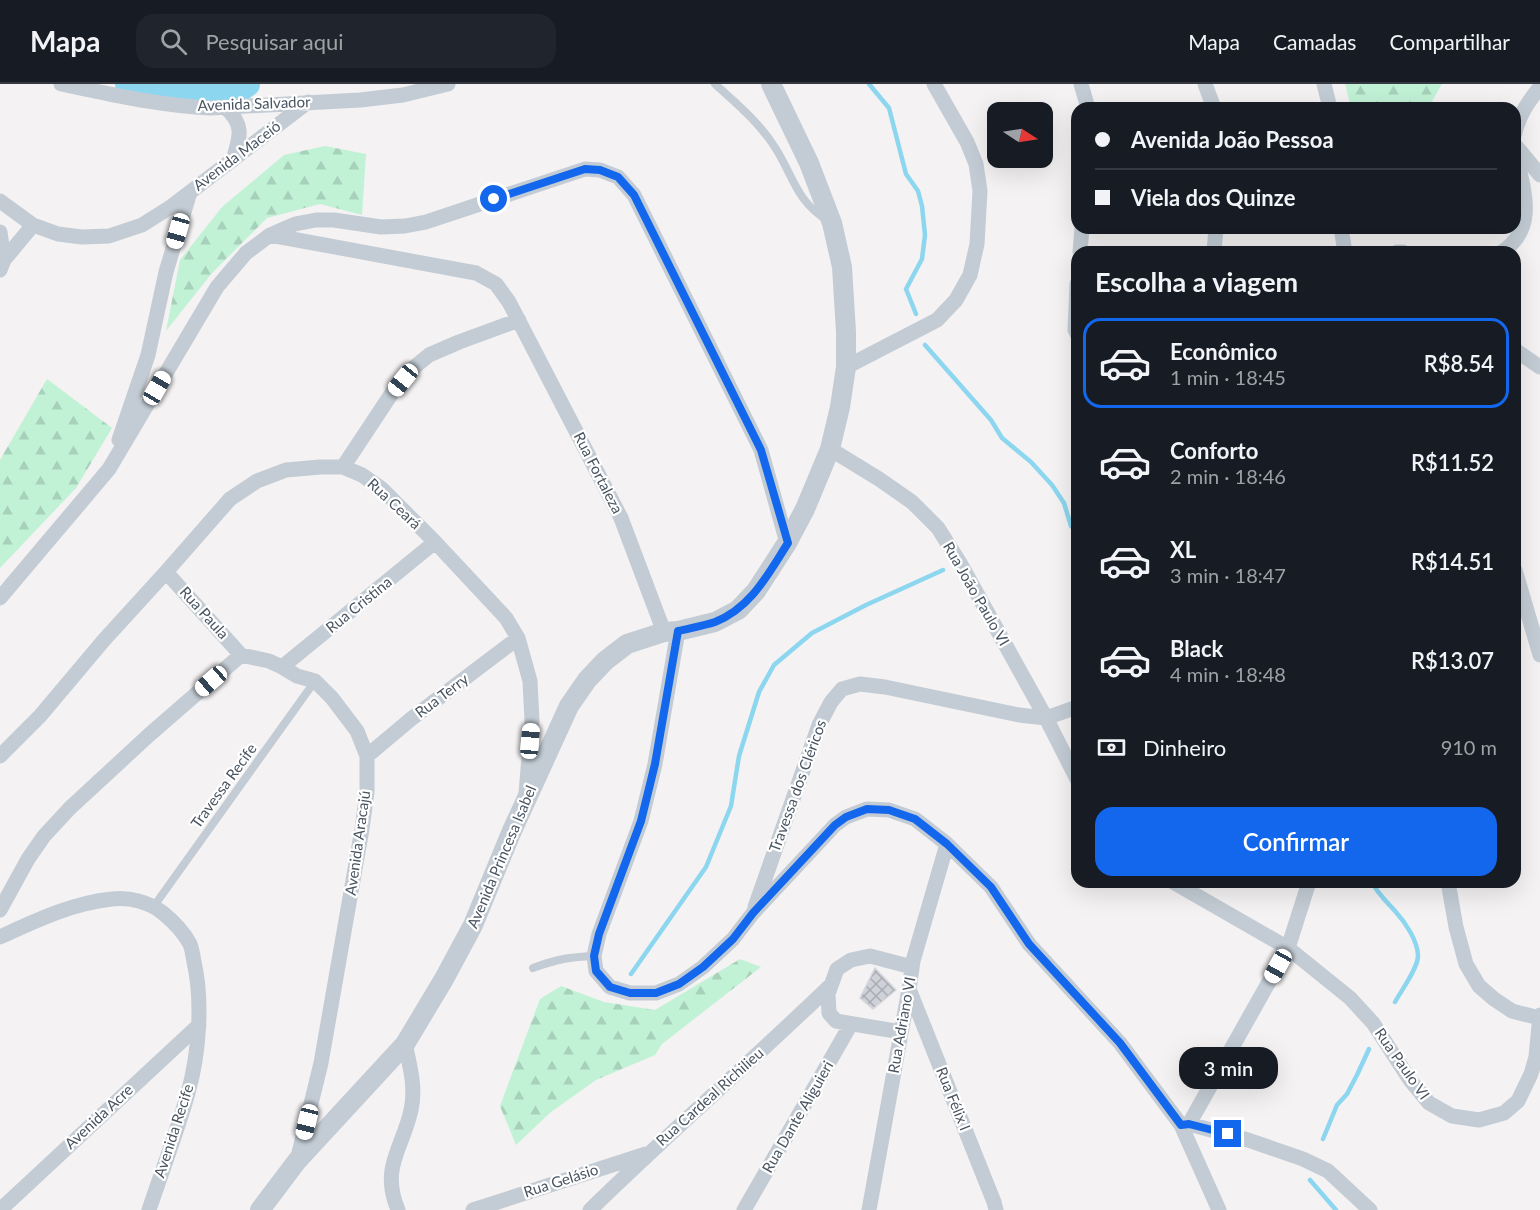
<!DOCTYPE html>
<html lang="pt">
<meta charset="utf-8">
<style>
:root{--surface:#171b24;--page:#20242c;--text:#f1f3f6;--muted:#9ea1a6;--line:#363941;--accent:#1367ed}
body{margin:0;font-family:Lato,sans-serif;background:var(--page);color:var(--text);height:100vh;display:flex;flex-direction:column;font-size:22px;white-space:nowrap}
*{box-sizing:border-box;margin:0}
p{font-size:20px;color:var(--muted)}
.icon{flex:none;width:33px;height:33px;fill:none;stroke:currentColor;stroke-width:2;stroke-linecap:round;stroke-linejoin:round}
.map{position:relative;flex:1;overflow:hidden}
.sheet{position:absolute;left:1071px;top:162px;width:450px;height:642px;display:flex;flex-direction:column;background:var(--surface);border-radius:18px;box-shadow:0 6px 24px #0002}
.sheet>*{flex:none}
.banner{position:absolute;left:1071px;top:18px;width:450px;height:132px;border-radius:18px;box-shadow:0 6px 24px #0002;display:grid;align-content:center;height:132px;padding:0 24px;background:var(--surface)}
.needle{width:39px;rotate:102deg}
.controls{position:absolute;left:987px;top:18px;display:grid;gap:12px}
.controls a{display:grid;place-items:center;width:66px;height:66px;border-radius:12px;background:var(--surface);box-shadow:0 6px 24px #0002;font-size:30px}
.end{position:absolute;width:27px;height:27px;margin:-14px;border:8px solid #1367ed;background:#fff;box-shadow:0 0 0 3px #fff}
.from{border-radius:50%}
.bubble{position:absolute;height:42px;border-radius:18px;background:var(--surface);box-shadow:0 6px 24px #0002;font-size:20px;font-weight:600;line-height:42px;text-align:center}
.car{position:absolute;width:18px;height:36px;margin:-18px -9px;border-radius:8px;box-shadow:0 0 4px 2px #0007;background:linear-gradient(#fff 24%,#345 0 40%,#fff 0 76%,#345 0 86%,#fff 0)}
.banner b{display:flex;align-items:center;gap:21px;height:57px;font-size:22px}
.banner b+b{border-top:2px solid var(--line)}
.banner i{width:15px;height:15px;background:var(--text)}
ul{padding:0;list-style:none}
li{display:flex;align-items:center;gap:18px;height:90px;margin:0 12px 9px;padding:0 12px;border:3px solid transparent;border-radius:18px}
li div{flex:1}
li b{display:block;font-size:22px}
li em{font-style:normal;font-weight:600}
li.current{border-color:var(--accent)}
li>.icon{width:54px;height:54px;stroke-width:1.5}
h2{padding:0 24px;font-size:27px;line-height:72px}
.pay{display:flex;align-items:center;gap:15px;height:66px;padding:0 24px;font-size:22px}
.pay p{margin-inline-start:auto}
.primary-button{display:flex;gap:12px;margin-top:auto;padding:12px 24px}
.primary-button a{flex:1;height:69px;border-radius:18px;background:var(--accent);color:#fff;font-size:24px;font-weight:600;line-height:69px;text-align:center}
header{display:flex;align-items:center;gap:36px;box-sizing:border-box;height:84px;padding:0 30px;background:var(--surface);border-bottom:2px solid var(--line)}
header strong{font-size:28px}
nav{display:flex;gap:33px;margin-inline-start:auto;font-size:21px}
.search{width:420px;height:54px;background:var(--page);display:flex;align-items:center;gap:15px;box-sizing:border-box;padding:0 21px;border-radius:18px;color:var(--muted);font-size:22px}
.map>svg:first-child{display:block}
.forest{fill:url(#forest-firs)}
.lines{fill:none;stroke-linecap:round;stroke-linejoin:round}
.stream{stroke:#8cd6f0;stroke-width:4.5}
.river{stroke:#8cd6f0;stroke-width:26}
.building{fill:url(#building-cross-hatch);stroke:#d6d8de;stroke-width:1.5}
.service{stroke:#c3ccd4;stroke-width:8}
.minor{stroke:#c3ccd4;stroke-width:15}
.tertiary{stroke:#c3ccd4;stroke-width:20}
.route{stroke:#1367ed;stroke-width:8}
.labels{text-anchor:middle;stroke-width:4.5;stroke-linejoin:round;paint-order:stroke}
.street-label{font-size:15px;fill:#495461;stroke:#fff}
</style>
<header>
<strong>Mapa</strong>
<div class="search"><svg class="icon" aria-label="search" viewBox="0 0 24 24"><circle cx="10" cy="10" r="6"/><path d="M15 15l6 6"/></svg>Pesquisar aqui</div>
<nav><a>Mapa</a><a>Camadas</a><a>Compartilhar</a></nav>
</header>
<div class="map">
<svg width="1540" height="1126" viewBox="0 0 1540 1126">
<defs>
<pattern id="forest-firs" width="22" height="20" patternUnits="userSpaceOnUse" patternTransform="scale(1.5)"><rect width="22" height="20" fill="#c1f2d6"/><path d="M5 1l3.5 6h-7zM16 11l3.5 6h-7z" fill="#a7d1ba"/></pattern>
<pattern id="building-cross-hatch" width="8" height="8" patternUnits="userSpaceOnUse" patternTransform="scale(1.5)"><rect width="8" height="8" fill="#ced1d7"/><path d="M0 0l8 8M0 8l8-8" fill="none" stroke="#a9acb2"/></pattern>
</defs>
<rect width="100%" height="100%" fill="#f4f2f2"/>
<!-- forest -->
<path class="forest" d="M1345,0H1442L1428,24H1351Z
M325,62L366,70L362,131L320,120L267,134L212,189L166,247L180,176L222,123L284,71Z
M47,295L112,344L76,404L0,484V376Z
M740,875L761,883L662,960L655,971L596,996L551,1028L516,1061L500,1022L540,915L561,902L604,918L655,926Z"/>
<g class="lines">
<!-- stream -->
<path class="stream" d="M869,0L889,24L906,90L918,107L922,122L925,151L922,175L906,205L916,230
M925,261L991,336L1002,354L1031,378L1052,401L1064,419L1071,442L1077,447
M1372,798C1377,809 1387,818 1395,827C1405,838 1418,857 1418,872C1418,884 1401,907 1395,918
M631,890L706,783L731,722L739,672L759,608L774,581L812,549L866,521L943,486
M1323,1055L1337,1021L1347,1010L1357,991L1369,965
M1310,1096L1336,1126"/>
<!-- river -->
<path class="river" d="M128,0L149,5L219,11L240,5L247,0"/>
</g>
<!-- building -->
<path class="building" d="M875,884L896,906L873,925L860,914Z"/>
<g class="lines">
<!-- service -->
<path class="service" d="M715,0C737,20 760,39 776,65C793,92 797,118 827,136
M154,822L315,597
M533,884C557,875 570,873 594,872"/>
<!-- minor -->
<path class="minor" d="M61,0C110,10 160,22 210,24L360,16L403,11L448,0
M1081,0L1088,24
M1205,0L1214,24
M1324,0L1330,24
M225,23C245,41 240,53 233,76
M1515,49C1519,31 1528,18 1540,3
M1515,61L1540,91
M0,117L33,141L58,150L82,153L109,152L142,141L172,122L308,18
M1341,144L1345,168
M0,148L4,176
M270,151L476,189L496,200L509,218L621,434L664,548
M1080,168L1082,144
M1214,168L1216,144
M1397,168H1403
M1502,168C1539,143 1523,104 1515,68
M0,186L4,176L33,141
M1077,200L1075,246L1077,250
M1515,266L1540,283
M846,283L937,236L956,216L970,191L977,160L980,107L976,80L967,58L934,0
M119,356L148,271L166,188L190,108
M830,365L879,395L912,418L938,444L960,479L1046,634L1077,695
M343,383L394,306L412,285L429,271L459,258L519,236
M1515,486L1540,571
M166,488L241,571
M0,514L109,385L217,203L246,169L270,151L295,140L316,136H334L381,143L405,142L426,138L585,85L600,86L618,93L634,111L761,366L787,459
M678,547L655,680L641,737L599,850L594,872L596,887L610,903L630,909H656L679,900L703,883L733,855L753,829L835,741L846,733L867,725L889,726L915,735L947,760L991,803L1029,860L1120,959L1181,1041L1219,1126
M282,583L435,458
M0,672L40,632L104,556L166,488L230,415L257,397L286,386L320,383H343L362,391L382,405L435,458L506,534L518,554L530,597L532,637L526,709
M367,672L411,635L518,554
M1173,798L1288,864L1350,914L1373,939L1410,996L1429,1019L1452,1032L1479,1036L1504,1029L1518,1017L1531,990L1536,973L1540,931
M1448,798L1456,843L1466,880L1479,902L1494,915L1512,927L1539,934
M755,823L819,641L831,618L842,605L860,600L885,603L1019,631L1046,634L1077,623
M0,826L28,775L44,752L70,724L149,651L241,571L269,577L282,583L297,592L315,597L332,614L357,647L367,672V708L362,745L321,979L297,1077
M0,853C35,837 72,819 112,815C130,813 149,818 163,829C174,838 183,847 190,860C192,865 193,872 194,878C203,917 199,970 188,1009C177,1048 162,1087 149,1126
M909,905L994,1118L996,1126
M901,948L836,937L829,929L828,910L837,885L851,876L870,872L912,883
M1189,1040L1288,864L1309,798
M1181,1041L1189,1040L1248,1056L1303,1075L1328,1087L1370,1126
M0,1126L199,941
M398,1126C380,1083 403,1064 411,1026C416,1004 410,982 405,960
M473,1126L646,1070
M590,1126C669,1049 752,977 831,901
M744,1126L851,940
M869,1126L909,905L913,877L947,760"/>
<!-- tertiary -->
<path class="tertiary" d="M260,1126L297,1077L405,960L444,895L473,841L511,749L569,622L587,596L605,577L627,560L664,548L678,547L715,538L738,526L756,507L787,459L805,425L830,365L840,323L846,283V248L842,183L832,139L809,79L771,0"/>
</g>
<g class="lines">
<!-- route -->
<path class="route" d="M494,115L585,85L600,86L618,93L634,111L761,366L788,459C768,490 751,524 715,538C703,542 690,544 678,547L655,680L641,737L599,850L594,872L596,887L610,903L630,909H656L679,900L703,883L733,855L753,829L835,741L846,733L867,725L889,726L915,735L947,760L991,803L1029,860L1120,959L1181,1041L1189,1040L1228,1050"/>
</g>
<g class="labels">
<!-- street labels -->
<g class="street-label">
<text transform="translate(254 20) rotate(-2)" y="5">Avenida Salvador</text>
<text transform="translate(237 72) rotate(-37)" y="5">Avenida Maceió</text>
<text transform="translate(598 389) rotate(63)" y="5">Rua Fortaleza</text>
<text transform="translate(394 420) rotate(43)" y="5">Rua Ceará</text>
<text transform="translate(976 510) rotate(60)" y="5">Rua João Paulo VI</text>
<text transform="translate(359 521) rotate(-39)" y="5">Rua Cristina</text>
<text transform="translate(204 529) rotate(48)" y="5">Rua Paula</text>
<text transform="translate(442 612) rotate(-37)" y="5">Rua Terry</text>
<text transform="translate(224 702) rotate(-54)" y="5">Travessa Recife</text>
<text transform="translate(798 702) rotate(-70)" y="5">Travessa dos Cléricos</text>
<text transform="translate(358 759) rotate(-82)" y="5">Avenida Aracajú</text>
<text transform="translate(502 773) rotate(-67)" y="5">Avenida Princesa Isabel</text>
<text transform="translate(902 941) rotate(-80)" y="5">Rua Adriano VI</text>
<text transform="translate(1402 980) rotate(55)" y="5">Rua Paulo VI</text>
<text transform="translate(710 1013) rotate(-42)" y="5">Rua Cardeal Richilieu</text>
<text transform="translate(953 1015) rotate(68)" y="5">Rua Félix I</text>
<text transform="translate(99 1033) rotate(-43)" y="5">Avenida Acre</text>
<text transform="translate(798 1033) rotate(-60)" y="5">Rua Dante Aliguieri</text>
<text transform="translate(174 1047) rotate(-72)" y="5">Avenida Recife</text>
<text transform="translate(561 1097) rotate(-18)" y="5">Rua Gelásio</text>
</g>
</g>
</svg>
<div class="controls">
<a><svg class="needle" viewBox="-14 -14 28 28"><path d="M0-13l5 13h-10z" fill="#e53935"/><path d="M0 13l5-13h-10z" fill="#9ea1a6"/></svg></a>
</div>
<i class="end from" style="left:494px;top:115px"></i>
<i class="end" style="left:1228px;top:1050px"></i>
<div class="bubble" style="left:1179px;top:963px;width:99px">3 min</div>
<i class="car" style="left:178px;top:147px;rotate:196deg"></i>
<i class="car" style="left:403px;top:296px;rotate:219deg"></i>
<i class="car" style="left:157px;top:304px;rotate:30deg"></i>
<i class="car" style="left:211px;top:597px;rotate:229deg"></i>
<i class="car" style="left:530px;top:657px;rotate:5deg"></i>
<i class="car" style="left:1278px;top:882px;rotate:209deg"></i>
<i class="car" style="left:307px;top:1038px;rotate:194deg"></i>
<div class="banner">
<b><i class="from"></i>Avenida João Pessoa</b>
<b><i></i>Viela dos Quinze</b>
</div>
<section class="sheet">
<h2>Escolha a viagem</h2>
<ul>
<li class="current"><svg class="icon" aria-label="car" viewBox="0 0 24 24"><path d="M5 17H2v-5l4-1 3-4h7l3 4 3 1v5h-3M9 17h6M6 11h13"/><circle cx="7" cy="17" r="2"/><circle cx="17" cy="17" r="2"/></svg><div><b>Econômico</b><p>1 min · 18:45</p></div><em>R$8.54</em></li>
<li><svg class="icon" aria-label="car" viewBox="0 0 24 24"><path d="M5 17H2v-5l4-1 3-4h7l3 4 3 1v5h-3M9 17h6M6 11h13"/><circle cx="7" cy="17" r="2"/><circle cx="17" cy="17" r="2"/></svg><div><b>Conforto</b><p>2 min · 18:46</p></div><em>R$11.52</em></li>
<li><svg class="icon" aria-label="car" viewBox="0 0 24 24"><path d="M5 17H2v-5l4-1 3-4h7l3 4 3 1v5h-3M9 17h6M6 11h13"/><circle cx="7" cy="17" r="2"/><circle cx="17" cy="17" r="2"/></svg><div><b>XL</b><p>3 min · 18:47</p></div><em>R$14.51</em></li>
<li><svg class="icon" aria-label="car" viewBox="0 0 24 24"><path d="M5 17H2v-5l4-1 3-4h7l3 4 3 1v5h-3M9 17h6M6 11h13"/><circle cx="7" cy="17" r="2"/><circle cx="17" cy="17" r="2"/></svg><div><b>Black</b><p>4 min · 18:48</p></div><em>R$13.07</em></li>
</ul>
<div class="pay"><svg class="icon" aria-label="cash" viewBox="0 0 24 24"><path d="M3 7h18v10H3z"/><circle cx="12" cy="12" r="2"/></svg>Dinheiro<p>910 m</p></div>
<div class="primary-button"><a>Confirmar</a></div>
</section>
</div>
